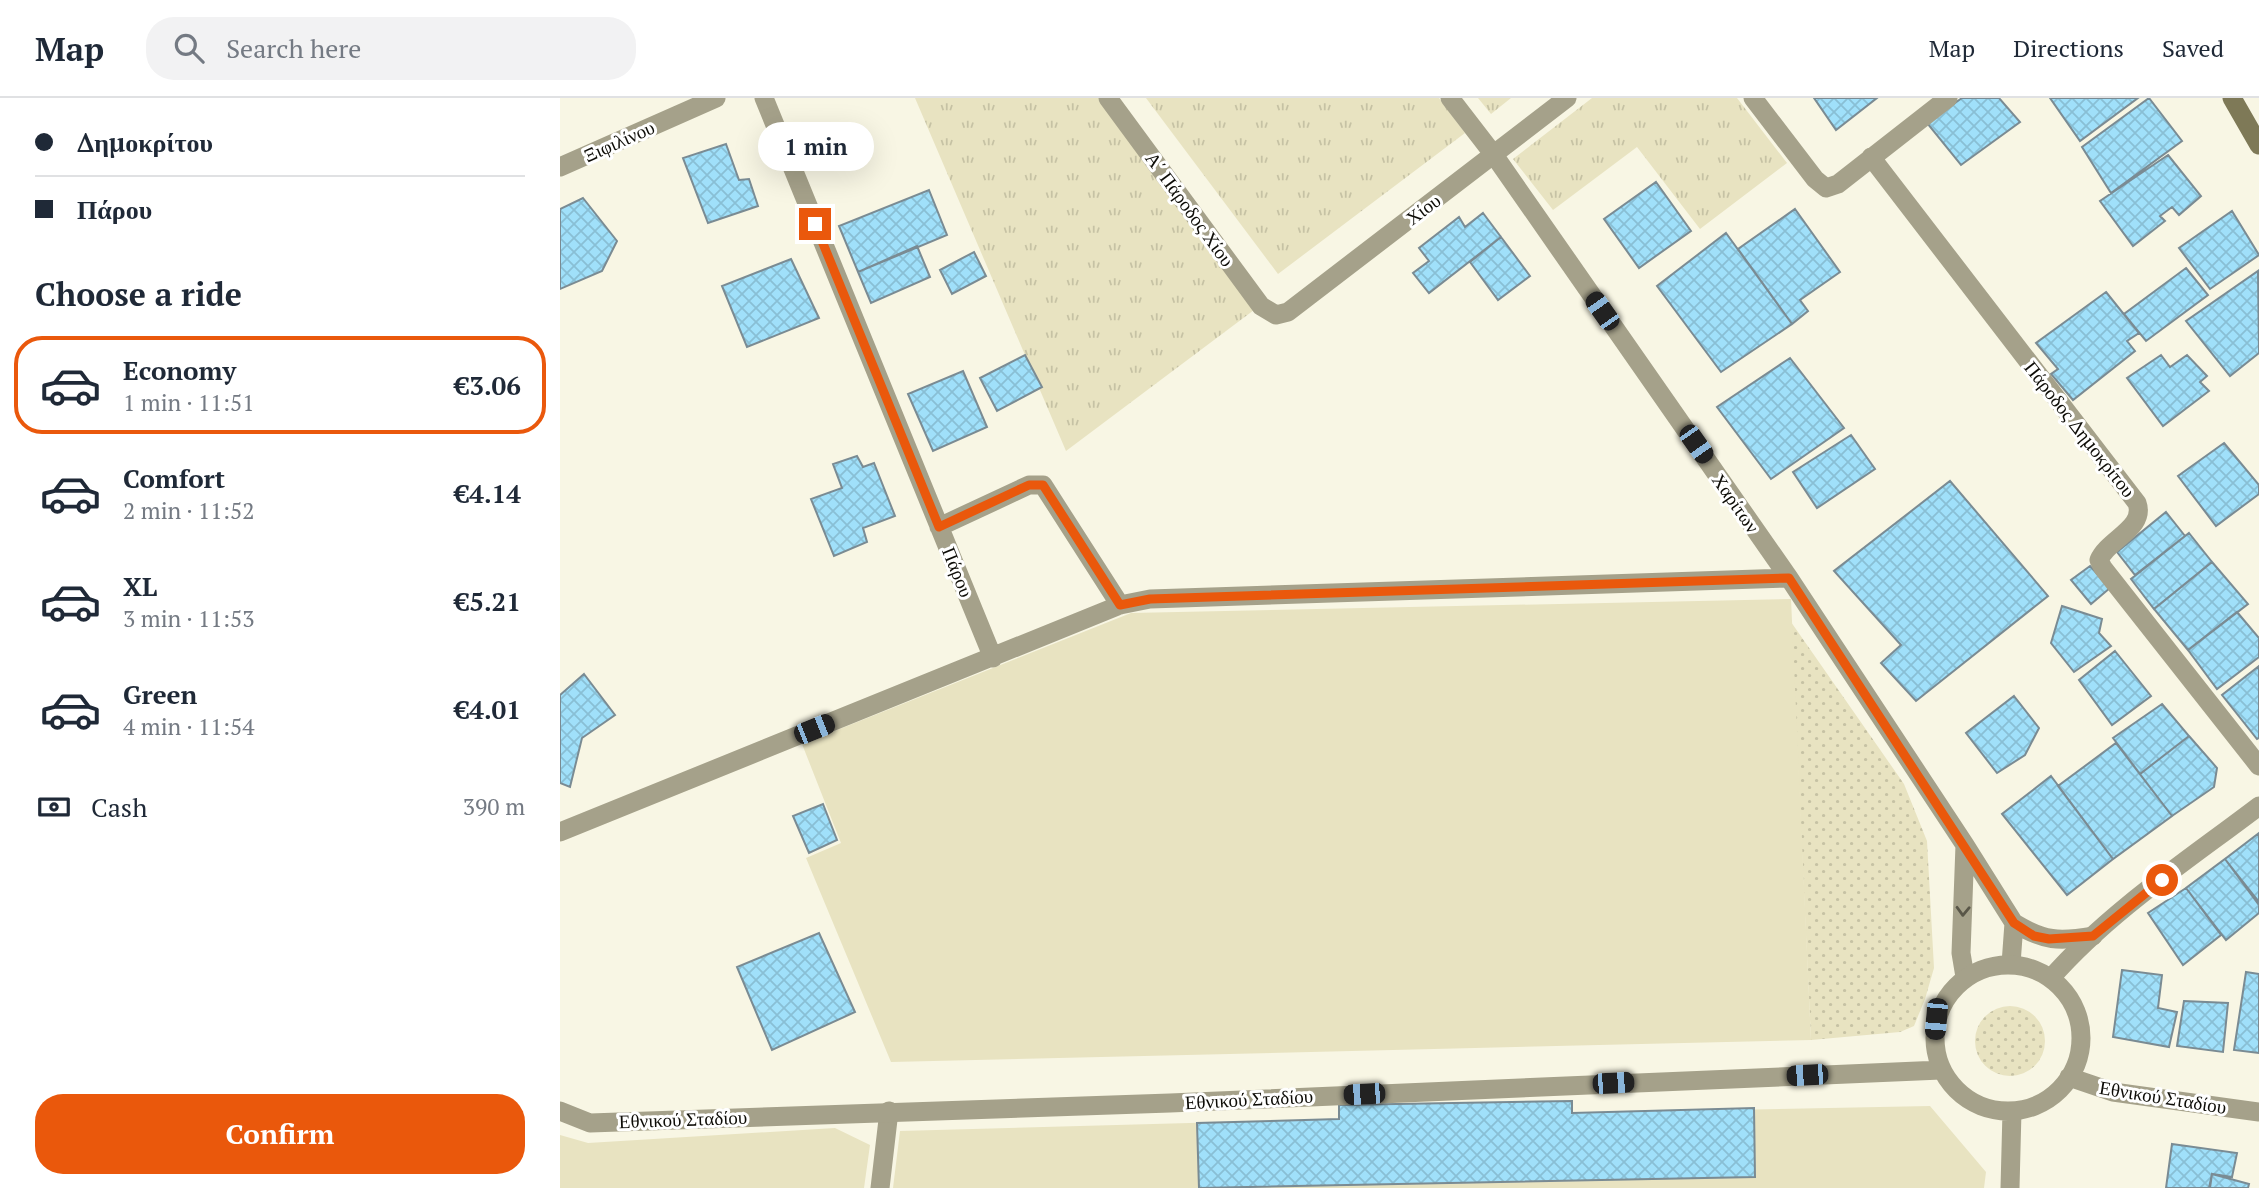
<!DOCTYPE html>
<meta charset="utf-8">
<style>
:root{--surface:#fff;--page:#f2f2f3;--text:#1f2937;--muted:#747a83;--line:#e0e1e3;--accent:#ea580c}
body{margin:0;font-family:"PT Serif",serif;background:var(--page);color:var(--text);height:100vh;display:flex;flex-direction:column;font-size:26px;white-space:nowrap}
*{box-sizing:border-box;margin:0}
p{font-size:23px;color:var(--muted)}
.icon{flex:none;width:38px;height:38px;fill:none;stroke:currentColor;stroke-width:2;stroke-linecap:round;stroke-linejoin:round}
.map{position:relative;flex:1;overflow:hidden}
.details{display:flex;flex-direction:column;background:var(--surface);width:560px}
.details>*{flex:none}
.hud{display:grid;align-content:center;height:154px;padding:0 35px;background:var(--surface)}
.end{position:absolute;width:32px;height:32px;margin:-16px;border:9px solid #ea580c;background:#fff;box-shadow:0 0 0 4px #fff}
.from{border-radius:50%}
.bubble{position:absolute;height:49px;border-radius:24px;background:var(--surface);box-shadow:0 7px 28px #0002;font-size:23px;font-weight:700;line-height:49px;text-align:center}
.car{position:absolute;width:21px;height:42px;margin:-21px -10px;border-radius:9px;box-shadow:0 0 5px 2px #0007;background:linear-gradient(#222 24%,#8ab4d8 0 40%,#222 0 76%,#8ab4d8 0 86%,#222 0)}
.hud b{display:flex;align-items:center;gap:24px;height:66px;font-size:26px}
.hud b+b{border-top:2px solid var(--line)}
.hud i{width:18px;height:18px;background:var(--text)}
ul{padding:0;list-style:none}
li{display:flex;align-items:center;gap:21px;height:98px;margin:0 14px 10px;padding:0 21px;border:4px solid transparent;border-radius:28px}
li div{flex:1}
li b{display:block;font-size:26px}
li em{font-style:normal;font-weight:700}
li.on{border-color:var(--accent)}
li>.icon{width:63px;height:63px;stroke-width:1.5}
h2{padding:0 35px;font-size:32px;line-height:84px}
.pay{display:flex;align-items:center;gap:18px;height:77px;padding:0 35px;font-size:26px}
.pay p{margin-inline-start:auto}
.primary-button{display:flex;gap:14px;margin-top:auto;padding:14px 35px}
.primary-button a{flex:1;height:80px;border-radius:28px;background:var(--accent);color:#fff;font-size:28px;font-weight:700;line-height:80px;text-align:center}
header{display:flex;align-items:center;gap:42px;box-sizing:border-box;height:98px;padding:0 35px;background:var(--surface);border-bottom:2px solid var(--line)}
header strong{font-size:33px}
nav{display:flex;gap:38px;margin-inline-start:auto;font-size:24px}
.search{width:490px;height:63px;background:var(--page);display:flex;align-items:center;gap:18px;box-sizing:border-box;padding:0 24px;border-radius:28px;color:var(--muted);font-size:26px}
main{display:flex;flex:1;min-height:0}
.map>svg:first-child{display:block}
.grass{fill:url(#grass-tufts)}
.park{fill:url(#park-dots)}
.garden{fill:#e8e3c1}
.building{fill:url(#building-cross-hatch);stroke:#7a8b93;stroke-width:2}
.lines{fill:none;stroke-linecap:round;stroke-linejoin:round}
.minor{stroke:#a5a18a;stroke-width:19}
.tertiary{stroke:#a5a18a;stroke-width:19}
.secondary{stroke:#7e7957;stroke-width:19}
.oneway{stroke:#595648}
.route{stroke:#ea580c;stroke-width:9}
.labels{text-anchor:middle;stroke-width:6;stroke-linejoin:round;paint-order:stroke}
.street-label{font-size:19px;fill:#0d0c07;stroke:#fff}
</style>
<header>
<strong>Map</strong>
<div class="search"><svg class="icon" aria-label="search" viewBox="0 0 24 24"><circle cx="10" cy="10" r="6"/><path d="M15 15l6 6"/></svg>Search here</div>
<nav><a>Map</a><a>Directions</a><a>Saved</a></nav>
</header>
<main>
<section class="details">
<div class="hud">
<b><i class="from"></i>Δημοκρίτου</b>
<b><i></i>Πάρου</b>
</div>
<h2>Choose a ride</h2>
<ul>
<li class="on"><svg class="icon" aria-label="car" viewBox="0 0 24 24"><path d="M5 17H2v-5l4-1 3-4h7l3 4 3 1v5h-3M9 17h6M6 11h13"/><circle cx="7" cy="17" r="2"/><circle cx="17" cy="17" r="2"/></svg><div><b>Economy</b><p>1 min · 11:51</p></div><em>€3.06</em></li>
<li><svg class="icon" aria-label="car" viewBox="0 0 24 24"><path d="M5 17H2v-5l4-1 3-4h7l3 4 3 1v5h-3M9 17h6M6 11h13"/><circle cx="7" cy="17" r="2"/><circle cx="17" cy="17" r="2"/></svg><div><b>Comfort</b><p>2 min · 11:52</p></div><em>€4.14</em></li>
<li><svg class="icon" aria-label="car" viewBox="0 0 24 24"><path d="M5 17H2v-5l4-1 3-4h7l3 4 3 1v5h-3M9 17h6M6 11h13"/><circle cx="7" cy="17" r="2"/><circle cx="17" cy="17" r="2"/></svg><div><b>XL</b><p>3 min · 11:53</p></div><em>€5.21</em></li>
<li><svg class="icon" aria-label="car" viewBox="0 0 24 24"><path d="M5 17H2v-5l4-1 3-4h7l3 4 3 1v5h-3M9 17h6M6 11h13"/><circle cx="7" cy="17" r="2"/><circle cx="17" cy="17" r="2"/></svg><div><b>Green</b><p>4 min · 11:54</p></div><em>€4.01</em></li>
</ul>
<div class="pay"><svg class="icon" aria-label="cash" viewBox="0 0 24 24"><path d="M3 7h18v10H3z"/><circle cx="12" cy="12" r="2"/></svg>Cash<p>390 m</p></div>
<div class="primary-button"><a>Confirm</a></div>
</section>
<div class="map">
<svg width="1699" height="1090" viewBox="0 0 1699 1090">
<defs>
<pattern id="grass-tufts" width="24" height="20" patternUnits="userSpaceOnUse" patternTransform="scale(1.75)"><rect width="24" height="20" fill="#e8e3c1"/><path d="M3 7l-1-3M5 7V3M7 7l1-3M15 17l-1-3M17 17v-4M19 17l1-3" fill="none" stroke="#c6c2a4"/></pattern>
<pattern id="park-dots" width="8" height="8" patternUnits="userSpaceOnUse" patternTransform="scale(1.75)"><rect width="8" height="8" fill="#e8e3c1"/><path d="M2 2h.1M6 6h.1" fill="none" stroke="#c6c2a4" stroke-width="1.8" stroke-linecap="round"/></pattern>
<pattern id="building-cross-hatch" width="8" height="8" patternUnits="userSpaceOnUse" patternTransform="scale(1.75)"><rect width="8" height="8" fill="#a0e0fa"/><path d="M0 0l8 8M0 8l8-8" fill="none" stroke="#89bfd5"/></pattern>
</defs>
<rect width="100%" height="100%" fill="#f8f6e4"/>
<!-- grass -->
<path class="grass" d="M355,0H539L694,212L506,353Z
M586,0H879L905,35L718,176Z
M918,0H951L931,16Z
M1032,0H1177L1227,65L1140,131L1077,49L993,112L953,61Z"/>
<!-- park -->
<path class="park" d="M1231,524L1344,686L1367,743L1374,870L1365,901L1354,928L1340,934L1251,942Z
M1415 943a35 35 0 1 1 70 0a35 35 0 1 1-70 0Z"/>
<!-- garden -->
<path class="garden" d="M1231,501L1251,942L331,964L246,760L281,745L242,646L571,515Z
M1012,1003L1013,1015L1370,1008L1426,1074L1424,1090H333L340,1033L778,1021L779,1007Z
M275,1030L310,1047L304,1090H0V1037L28,1045Z"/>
<!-- building -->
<path class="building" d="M1254,0H1317L1276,32Z
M1402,0H1439L1460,24L1401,67L1367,25Z
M1490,0H1578L1520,43Z
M1589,0L1622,43L1551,95L1522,49Z
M166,46L179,82L189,81L198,108L148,125L123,60Z
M1608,57L1641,98L1619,117L1612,109L1600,118L1605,123L1573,148L1540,103Z
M1096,84L1131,133L1079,170L1044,121Z
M369,92L387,137L298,174L279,128Z
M23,100L57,143L42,173L0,191V111Z
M1235,111L1280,174L1240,202L1248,213L1232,226L1178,151Z
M1672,113L1699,157L1650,191L1619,150Z
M923,115L941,139L869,195L853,175L869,163L859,150L899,119L905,129Z
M1166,135L1232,226L1161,274L1097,188Z
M941,139L970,178L938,202L910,164Z
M357,148L370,179L311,205L298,174Z
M414,154L426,178L392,196L380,172Z
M231,161L259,220L187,249L162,188Z
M1626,170L1648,197L1586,243L1564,216Z
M1698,173L1699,255L1670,278L1626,223Z
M1546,194L1579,235L1567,243L1575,253L1513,302L1491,276L1498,271L1476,245Z
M465,257L482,289L437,313L420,280Z
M1601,257L1610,269L1627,257L1647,278L1640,284L1649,293L1603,328L1567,280Z
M1230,260L1284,330L1211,381L1157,309Z
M403,273L427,329L373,353L348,296Z
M1291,337L1315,371L1257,410L1233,374Z
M1664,345L1699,387V396L1656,428L1618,378Z
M297,358L303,369L314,365L335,418L303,430L307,444L274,458L251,401L282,390L273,366Z
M1390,383L1488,498L1356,603L1321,565L1341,547L1274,473Z
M1606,414L1625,438L1575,477L1557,454Z
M1629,435L1652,464L1594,511L1571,481Z
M1652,464L1688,506L1628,552L1594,511Z
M1530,468L1550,490L1531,506L1511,482Z
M1502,508L1542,521L1539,535L1551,548L1514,574L1491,545Z
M1677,514L1699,540V559L1657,591L1628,552Z
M1555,553L1591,598L1552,627L1519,582Z
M1699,568V640L1697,641L1662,597Z
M24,576L55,617L22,640L10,689L0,685V597Z
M1454,598L1479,630L1465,657L1437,675L1406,635Z
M1602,606L1629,638L1580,676L1553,640Z
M1629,638L1657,670L1654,689L1612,718L1580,676Z
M1556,645L1612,718L1553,761L1498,688Z
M1491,678L1553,761L1507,797L1442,716Z
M263,706L277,742L249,755L233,718Z
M1699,735V807L1665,761Z
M1665,761L1699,804V815L1666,842L1626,790Z
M1626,790L1661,837L1623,867L1588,815Z
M259,835L295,914L212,952L177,869Z
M1562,872L1602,877L1598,910L1617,914L1609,949L1553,939Z
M1686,874L1699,876V955L1674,952Z
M1624,903L1668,905L1663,954L1617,948Z
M1012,1003V1015L1194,1010L1195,1079L639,1090L637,1025L779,1021V1007Z
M1612,1046L1677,1055L1672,1079L1652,1076L1649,1090H1606Z
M1652,1076L1689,1086L1688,1090H1650Z"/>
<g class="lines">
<!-- minor -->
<path class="minor" d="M204,0L433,560
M548,0L701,208L716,217L728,214L1007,0
M890,0L934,57L1229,480L1405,747L1454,825L1451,866
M1193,0L1255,81L1266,90L1278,86L1388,0
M1311,59L1577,405C1586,430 1548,441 1539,462L1543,470L1699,668
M0,69L156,0
M379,429L469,387H483L560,507
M0,734L560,507L590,501L1229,480
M1405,747L1401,855L1405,879
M1454,825C1484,843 1499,844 1533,838
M320,1090L329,1013"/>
<!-- tertiary -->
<path class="tertiary" d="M1375 940a73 73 0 1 1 146 0a73 73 0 1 1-146 0Z
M1491,880C1550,813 1628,762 1699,708
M1509,979L1553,994L1699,1014
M0,1013L30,1025L610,1005L1381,972
M1450,1090L1452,1013"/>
<!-- secondary -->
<path class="secondary" d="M1672,0L1699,47"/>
</g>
<!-- one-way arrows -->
<defs><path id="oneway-chevron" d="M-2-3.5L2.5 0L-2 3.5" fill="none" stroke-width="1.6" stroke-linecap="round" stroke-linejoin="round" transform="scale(1.75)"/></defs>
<use class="oneway" href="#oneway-chevron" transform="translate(1403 813) rotate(92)"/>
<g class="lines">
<!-- route -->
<path class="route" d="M255,126L379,429L469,387H483L560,507L590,501L1229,480L1454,825L1474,838L1489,841L1533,838L1602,782"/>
</g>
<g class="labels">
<!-- street labels -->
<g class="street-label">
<text transform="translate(59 43) rotate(-24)" y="7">Ξιφιλίνου</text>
<text transform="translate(630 111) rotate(54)" y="7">Α΄ Πάροδος Χίου</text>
<text transform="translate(863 111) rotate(-37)" y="7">Χίου</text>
<text transform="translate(1520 331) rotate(52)" y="7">Πάροδος Δημοκρίτου</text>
<text transform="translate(1176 405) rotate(55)" y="7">Χαρίτων</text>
<text transform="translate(398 474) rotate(68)" y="7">Πάρου</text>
<text transform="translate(1603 999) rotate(9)" y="7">Εθνικού Σταδίου</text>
<text transform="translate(689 1001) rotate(-3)" y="7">Εθνικού Σταδίου</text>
<text transform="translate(123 1021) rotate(-2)" y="7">Εθνικού Σταδίου</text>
</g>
</g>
</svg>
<i class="end from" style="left:1602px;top:782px"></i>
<i class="end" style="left:255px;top:126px"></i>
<div class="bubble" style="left:198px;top:24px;width:116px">1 min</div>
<i class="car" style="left:1042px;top:213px;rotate:325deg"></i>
<i class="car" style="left:1136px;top:346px;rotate:145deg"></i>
<i class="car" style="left:254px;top:631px;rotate:68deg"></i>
<i class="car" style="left:1376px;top:921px;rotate:185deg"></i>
<i class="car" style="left:1247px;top:977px;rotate:267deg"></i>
<i class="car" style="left:1053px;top:985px;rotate:87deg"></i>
<i class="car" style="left:804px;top:996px;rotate:267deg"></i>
</div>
</main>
